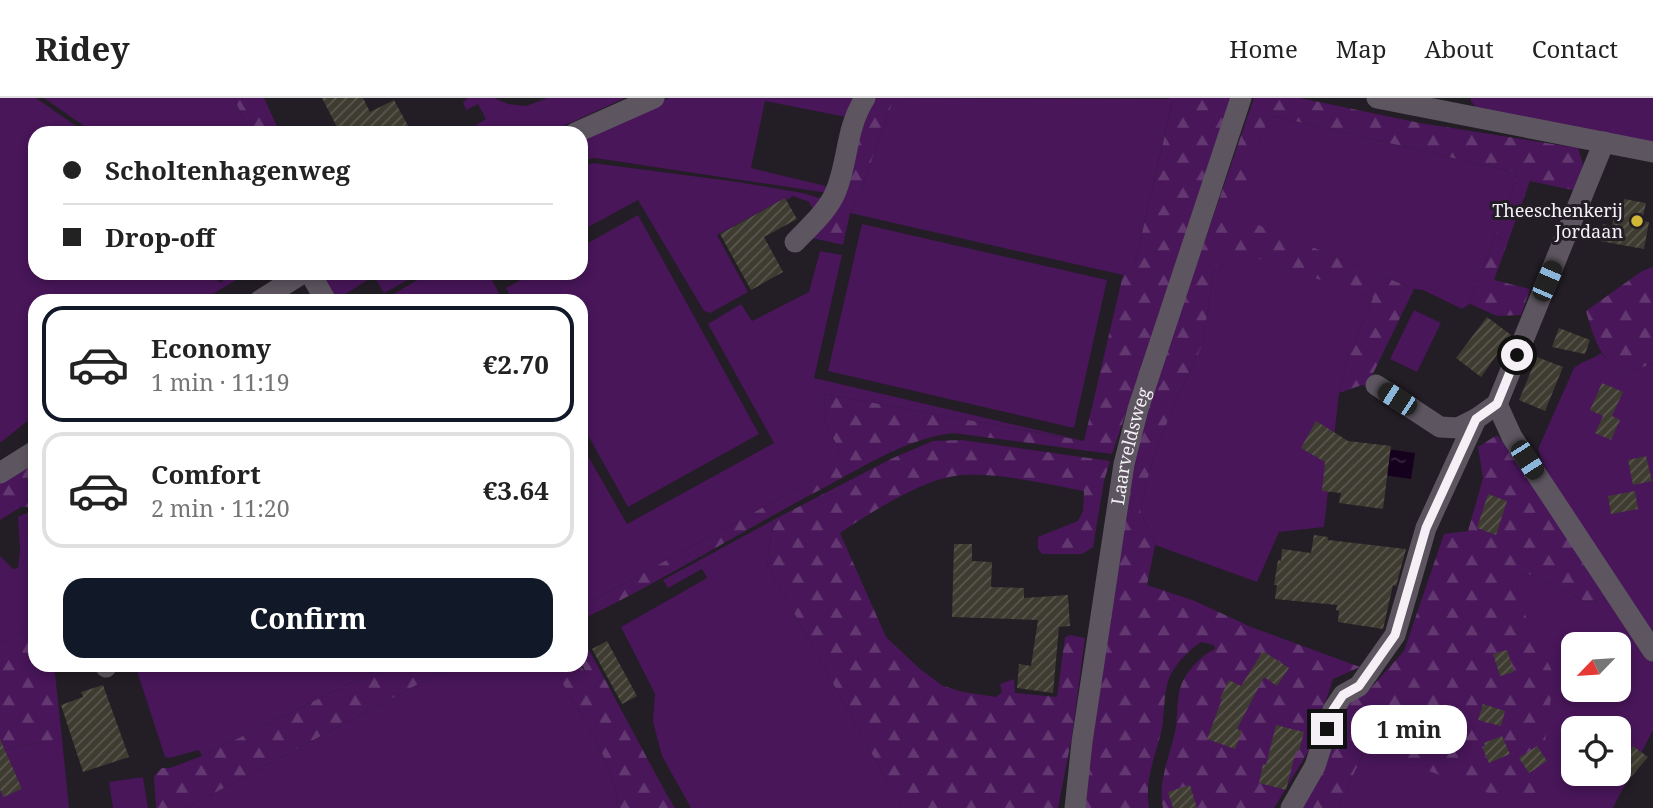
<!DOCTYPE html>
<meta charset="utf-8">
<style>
:root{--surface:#fff;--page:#f2f2f2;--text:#222;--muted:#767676;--line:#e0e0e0;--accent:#111827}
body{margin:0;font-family:"Noto Serif",serif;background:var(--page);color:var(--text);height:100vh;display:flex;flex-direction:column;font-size:26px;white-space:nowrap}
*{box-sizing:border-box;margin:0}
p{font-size:23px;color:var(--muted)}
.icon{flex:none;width:38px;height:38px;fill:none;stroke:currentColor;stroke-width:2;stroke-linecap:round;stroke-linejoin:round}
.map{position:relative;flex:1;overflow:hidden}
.side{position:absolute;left:28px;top:196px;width:560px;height:378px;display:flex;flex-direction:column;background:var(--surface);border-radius:21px;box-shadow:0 4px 10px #0003}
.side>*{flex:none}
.hud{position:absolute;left:28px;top:28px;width:560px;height:154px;border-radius:21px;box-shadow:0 4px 10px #0003;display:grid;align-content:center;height:154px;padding:0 35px;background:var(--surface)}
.needle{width:46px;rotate:245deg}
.buttons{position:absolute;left:1561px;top:534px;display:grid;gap:14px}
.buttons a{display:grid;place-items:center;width:70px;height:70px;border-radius:14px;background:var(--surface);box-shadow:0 4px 10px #0003;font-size:35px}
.end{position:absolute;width:32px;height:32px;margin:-16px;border:9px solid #f4f0f6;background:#111;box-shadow:0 0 0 4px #111}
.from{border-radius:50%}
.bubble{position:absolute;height:49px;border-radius:21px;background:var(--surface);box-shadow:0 4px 10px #0003;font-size:23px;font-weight:700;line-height:49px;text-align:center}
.car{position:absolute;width:21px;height:42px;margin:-21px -10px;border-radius:9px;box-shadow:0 0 5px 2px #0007;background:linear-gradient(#222 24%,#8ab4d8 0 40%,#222 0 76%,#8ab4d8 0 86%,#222 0)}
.hud b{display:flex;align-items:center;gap:24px;height:66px;font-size:26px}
.hud b+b{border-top:2px solid var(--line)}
.hud i{width:18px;height:18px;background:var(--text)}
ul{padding:12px 0 0;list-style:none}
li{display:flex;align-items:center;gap:21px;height:116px;margin:0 14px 10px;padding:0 21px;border:4px solid var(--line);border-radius:21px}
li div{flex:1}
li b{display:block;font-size:26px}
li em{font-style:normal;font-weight:700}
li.on{border-color:var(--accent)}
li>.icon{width:63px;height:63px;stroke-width:1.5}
.primary-button{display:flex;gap:14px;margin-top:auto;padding:14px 35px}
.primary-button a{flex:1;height:80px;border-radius:21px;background:var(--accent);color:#fff;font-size:28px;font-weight:700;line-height:80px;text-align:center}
header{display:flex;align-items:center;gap:42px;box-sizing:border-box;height:98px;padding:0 35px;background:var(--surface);border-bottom:2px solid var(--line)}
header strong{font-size:33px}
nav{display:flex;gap:38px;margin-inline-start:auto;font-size:24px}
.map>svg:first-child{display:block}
.green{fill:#481659;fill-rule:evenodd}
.forest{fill:url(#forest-firs)}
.water{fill:url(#water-ripples)}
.building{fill:url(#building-hatch)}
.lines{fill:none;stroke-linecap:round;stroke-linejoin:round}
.minor{stroke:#5d5660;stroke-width:21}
.route{stroke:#f4f0f6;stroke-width:9}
.poi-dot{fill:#d0b736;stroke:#231d25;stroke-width:2.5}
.labels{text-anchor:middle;stroke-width:6;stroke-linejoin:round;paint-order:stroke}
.poi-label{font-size:18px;fill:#f4f0f6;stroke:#231d25;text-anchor:end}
.street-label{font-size:18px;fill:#f4f0f6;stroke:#231d25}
</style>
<header>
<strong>Ridey</strong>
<nav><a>Home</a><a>Map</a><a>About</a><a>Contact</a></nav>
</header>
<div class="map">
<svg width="1653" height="710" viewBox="0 0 1653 710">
<defs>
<pattern id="forest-firs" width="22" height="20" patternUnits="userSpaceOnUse" patternTransform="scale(1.75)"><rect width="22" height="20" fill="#481659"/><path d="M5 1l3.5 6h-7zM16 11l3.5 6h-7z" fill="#633871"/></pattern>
<pattern id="water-ripples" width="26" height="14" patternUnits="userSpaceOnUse" patternTransform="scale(1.75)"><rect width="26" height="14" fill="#15001d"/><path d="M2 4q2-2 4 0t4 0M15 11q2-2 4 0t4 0" fill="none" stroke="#38263e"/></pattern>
<pattern id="building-hatch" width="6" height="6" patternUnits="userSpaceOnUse" patternTransform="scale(1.75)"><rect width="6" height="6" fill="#3e3b31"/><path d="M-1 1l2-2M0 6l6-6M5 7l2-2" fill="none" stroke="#5a584f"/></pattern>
</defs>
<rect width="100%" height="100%" fill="#231d25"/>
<!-- green -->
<path class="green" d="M0,0H36L86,35H35V175H207L221,185L227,175H248L201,203H35V317L0,345Z
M44,0H234L250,35H94Z
M468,0H494L508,6L526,8L548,0H625L548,35H480L476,27L486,21L478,6L466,12L463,4Z
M669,0H856L846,19L765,3L751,70L830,89L828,95L595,60L581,62V40Z
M894,0L1173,1L1135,165L1123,177L850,115L858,100Z
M1471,0H1653V47L1479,14L1471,3Z
M1273,18L1518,75L1470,206L1462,211L1423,192L1414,191L1233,117L1267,24Z
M593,65L738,84L803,95L823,101L814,113L809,104L793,98L787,102L785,100L717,137L748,194L710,215L704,213L638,102L581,133V68Z
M638,117L759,336L628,409L581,325V203H513L506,190L534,175H581V149Z
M862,126L1107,182L1074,330L828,273Z
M1225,148L1373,200L1348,259L1339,295L1324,429L1279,434L1257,484L1155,447L1140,413L1146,387L1155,354L1173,310L1203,245L1213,176Z
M820,153L842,157L814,280L1085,343L824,296L826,328L841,354L813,382L592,503L589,508L597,514L581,522V346L627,426L774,345L708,226L741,206L752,223L809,194Z
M323,175H421L384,195L374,178L336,202L322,182Z
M429,175H504L492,182L503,203H388L387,200Z
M1414,212L1441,225L1417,274L1390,261Z
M1601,255L1615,271L1623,277L1653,265V541L1548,381L1538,351L1574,270C1583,262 1592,262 1601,255Z
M29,414H35V529L23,533L0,546V458L13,471L18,470L20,452L18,419Z
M773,422L767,466L902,710H691L662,658L653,624L655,596L621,529L707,480L702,471L668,490L663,482Z
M1529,476L1587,504L1609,500L1653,565V632L1613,710H1337L1365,653L1369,651L1420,669L1530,529C1524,513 1512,494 1520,478ZM1573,546H1619V592H1573ZM1573,630H1619V676H1573Z
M135,567H387L202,658L199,652L169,660L165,659Z
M454,567H552C575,608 616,664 618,710H186Z
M62,641L69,710H0V655L13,649Z
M143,679L148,710H113L109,684Z"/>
<!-- forest -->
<path class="forest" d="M234,0H264L280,35H250Z
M873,0H894L858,100L850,115L843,147L808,139L848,70Z
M1168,0H1233L1112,356L953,335C910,340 869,365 831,386C752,427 676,475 597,514L588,508L592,503L813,382L841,354L826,328L824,296L1084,343L1123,177L1135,165L1173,2Z
M1254,0H1300L1420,25L1578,50L1583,66L1577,93L1530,83L1494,182L1530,191L1521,217L1497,218L1470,206L1518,75L1273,18L1267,24L1234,117L1414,191L1367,288L1362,287L1339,295L1348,259L1373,200L1225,149L1213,176L1203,245L1173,310L1155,354L1146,387L1140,413L1155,447L1147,487L1195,503L1251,529L1360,569L1333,581L1311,649L1274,710H1163C1157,682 1171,657 1176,629C1178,614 1176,594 1184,581C1191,568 1202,557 1215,551L1214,547L1201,544C1189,552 1178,563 1171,576C1163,591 1165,613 1162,630C1156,657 1144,682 1149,710H1084L1098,580L1134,348Z
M1653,169V265L1623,277C1600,261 1593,238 1586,213L1642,173Z
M1497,337L1532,380L1609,500L1587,504L1529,476L1521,478L1517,486L1520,503L1530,529L1554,577L1537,704L1502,700L1369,651L1365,653L1337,710H1296L1338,620L1356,596L1370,591L1404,553L1444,436L1468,433L1483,380L1478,349Z
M962,342L1110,363L1104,383L1093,449L1082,456H1042L1038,451V439L1078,423L1083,413L1084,393C1046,386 981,370 945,380C914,387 867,417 840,435L886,539L920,571L943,588L963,594L996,599L1002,594L1000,586L1014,581L1015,595L1057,599L1065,539L1070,537L1085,540L1072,638L1058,710H902L767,466L773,422L893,360L933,343Z
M35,362V409H21L0,422V384Z
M35,529V567H54L62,641L13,649L0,655V546L23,533Z
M582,539L667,697L675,710H618C616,664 575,608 552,567H580L586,575L581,564Z
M387,567H454L186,710H156L154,678L162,670H170L202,658Z"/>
<!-- water -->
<path class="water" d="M1365,348L1415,355L1411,381L1361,374Z"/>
<!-- building -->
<path class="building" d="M322,0H363L370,14L394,2L412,35H340Z
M785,100L797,121L764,139L783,174L751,192L720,136Z
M1624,101L1646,105L1642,123L1649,124L1644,151L1600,143L1603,126L1612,128L1615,115L1621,116Z
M1487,219L1511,237L1481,279L1456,260Z
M1559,230L1590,242L1585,256L1552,249Z
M1537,259L1563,269L1545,313L1519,302Z
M1602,285L1623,294L1612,318L1620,322L1611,342L1595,335L1603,318L1590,312Z
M1316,323L1348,343L1391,348L1383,411L1339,405L1341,395L1322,393L1325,364L1301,350Z
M1646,358L1652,383L1633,387L1628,362Z
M1635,393L1638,411L1611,416L1608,398Z
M1488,396L1507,403L1496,437L1477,430Z
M1314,437L1328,439V442L1406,451L1396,488L1393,487L1383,531L1338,524L1339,513L1336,512L1337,507L1275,501L1277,487H1274L1278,462L1281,463L1282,451L1311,455Z
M954,446H972V463L992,464L991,489L1024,490V500L1068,497L1070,528L1059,529L1053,595L1017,590L1019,566L1031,568L1038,522L952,519Z
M607,543L637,598L622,606L592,551Z
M1507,552L1514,574L1500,578L1493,556Z
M1263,553L1289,570L1277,588L1264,579L1237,631L1242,633L1235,651L1207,641L1222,601L1220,600L1229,582L1241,588Z
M103,587L129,659L83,674L61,607L83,599L81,594Z
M1483,606L1505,613L1501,628L1478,622Z
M1276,627L1304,634L1299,653H1296L1286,692L1259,685L1263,666L1266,667Z
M1502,638L1510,656L1489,665L1482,649L1485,648L1484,645Z
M0,641L22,691L3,699L0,691Z
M1537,648L1547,663L1529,675L1519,660Z
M1633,648L1648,659L1631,679L1619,670V666Z
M1190,687L1197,710H1173L1168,694Z"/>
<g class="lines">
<!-- minor -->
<g class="minor">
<path d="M1377,0L1653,54"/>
<path d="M575,35L654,0"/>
<path d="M795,144C809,129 828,113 836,93C849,61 845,32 865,0"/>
<path d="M310,175L326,203"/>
<path d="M259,203L303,175"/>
<path d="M1376,287L1440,329L1458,330L1476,321"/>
<path d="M1497,306L1512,339L1653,553"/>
<path d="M0,375L35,353"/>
<path d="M105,567L106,569"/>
<path id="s1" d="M1075,710L1082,644L1124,366L1138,311L1241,0"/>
<path d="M1291,710L1315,668L1333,612L1343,597L1359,588L1395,537L1426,430L1476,321L1497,306L1604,44"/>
</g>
</g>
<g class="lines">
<!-- route -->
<path class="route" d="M1327,631L1333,612L1343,597L1359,588L1395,537L1426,430L1476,321L1497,306L1517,257"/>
</g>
<!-- markers -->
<circle class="poi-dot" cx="1637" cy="123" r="7"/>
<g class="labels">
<!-- poi labels -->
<g class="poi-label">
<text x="1623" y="119">Theeschenkerij<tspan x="1623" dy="21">Jordaan</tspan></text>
</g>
<!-- street labels -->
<g class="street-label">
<text dy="6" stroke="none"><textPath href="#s1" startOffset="366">Laarveldsweg</textPath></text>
</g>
</g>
</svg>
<div class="buttons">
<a><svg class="needle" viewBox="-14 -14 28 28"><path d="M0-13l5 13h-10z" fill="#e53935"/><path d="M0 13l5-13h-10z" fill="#767676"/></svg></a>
<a><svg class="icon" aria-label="locate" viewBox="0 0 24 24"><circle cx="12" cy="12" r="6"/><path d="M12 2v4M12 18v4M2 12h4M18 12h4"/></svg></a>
</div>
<i class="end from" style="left:1517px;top:257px"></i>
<i class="end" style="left:1327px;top:631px"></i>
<div class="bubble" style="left:1351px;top:607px;width:116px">1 min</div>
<i class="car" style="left:1547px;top:183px;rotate:23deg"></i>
<i class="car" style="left:1397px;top:301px;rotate:303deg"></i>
<i class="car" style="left:1527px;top:362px;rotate:147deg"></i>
<div class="hud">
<b><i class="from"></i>Scholtenhagenweg</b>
<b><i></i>Drop-off</b>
</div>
<section class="side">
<ul>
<li class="on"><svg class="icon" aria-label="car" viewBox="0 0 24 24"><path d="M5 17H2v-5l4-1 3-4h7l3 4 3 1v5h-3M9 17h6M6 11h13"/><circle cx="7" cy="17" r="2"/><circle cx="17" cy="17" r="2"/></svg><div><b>Economy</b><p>1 min · 11:19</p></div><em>€2.70</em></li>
<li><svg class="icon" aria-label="car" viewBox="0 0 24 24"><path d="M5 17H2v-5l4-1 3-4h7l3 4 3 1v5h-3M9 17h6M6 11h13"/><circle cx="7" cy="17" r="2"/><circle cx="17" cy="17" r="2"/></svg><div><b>Comfort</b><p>2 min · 11:20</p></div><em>€3.64</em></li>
</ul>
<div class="primary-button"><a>Confirm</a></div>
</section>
</div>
